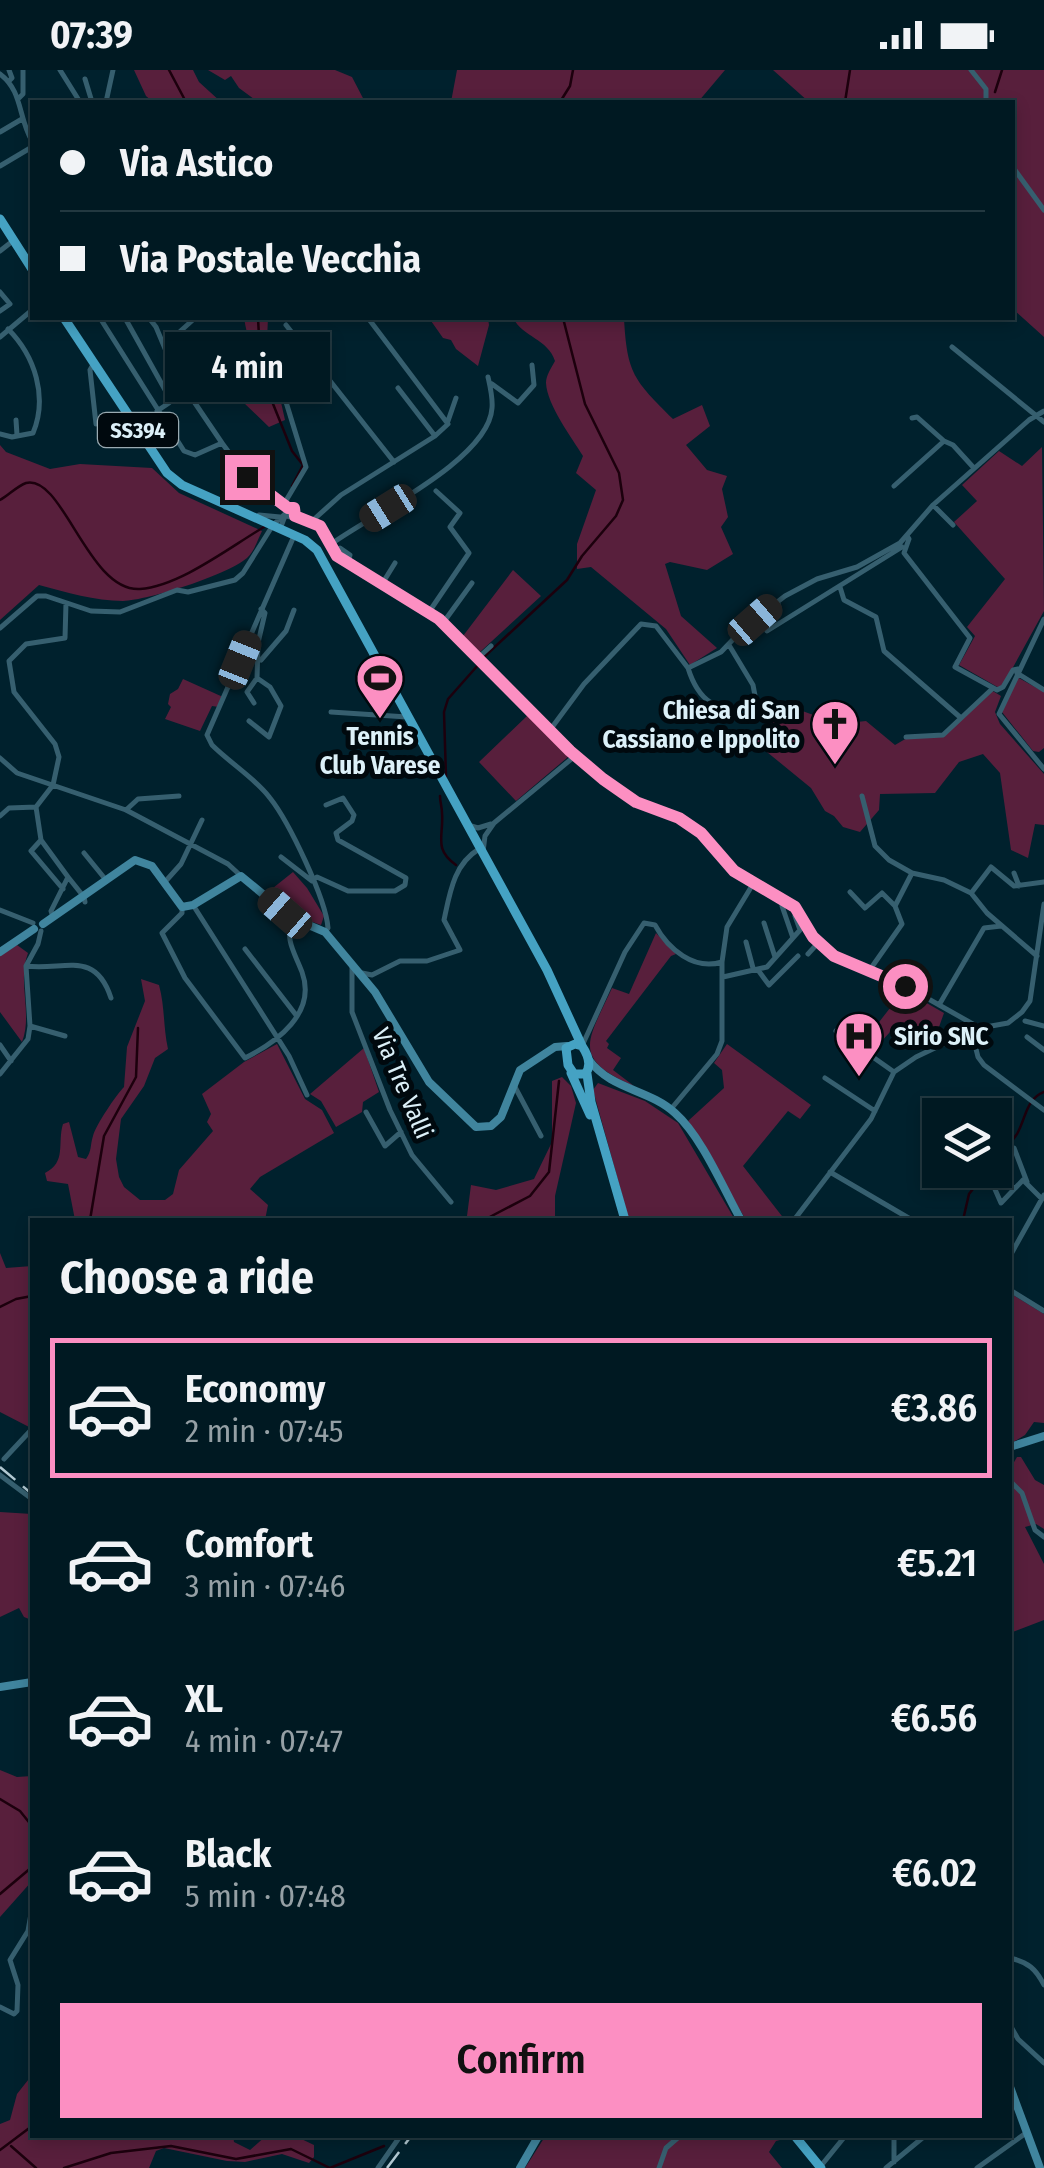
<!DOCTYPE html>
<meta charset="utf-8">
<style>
:root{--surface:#001922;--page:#0e262f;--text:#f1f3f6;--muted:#95a0a5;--line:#223840;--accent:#fc8fc2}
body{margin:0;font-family:"Fira Sans Condensed",sans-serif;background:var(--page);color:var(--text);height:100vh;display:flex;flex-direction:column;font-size:38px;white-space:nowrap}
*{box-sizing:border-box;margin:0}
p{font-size:32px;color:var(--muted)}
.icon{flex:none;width:55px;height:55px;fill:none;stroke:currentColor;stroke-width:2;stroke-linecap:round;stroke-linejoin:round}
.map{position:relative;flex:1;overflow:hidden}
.details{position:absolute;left:30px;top:1148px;width:982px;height:920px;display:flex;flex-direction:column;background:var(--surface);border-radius:0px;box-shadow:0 5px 15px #0003,0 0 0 2px var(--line)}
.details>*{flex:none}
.guide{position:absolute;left:30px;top:30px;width:985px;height:220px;border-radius:0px;box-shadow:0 5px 15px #0003,0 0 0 2px var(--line);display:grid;align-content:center;height:220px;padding:0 30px;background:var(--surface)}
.buttons{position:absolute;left:922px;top:1028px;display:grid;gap:20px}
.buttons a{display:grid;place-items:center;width:90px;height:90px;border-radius:0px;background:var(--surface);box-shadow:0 5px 15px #0003,0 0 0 2px var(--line);font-size:50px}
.end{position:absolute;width:45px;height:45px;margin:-22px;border:12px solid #fc8fc2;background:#111;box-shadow:0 0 0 5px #111}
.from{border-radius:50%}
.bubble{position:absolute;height:70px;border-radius:0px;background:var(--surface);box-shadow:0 5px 15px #0003,0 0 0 2px var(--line);font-size:32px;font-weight:600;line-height:70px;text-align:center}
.car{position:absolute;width:30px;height:60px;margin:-30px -15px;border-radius:12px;box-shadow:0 0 8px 2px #0007;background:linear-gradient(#222 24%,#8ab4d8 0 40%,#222 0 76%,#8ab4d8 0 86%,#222 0)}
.guide b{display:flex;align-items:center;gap:35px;height:95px;font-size:38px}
.guide b+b{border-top:2px solid var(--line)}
.guide i{width:25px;height:25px;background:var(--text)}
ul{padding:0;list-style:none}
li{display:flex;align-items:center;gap:30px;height:140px;margin:0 20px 15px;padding:0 10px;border:5px solid transparent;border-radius:0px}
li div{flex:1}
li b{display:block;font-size:38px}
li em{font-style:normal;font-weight:600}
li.on{border-color:var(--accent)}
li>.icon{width:90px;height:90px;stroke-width:1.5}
h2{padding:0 30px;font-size:45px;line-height:120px}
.primary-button{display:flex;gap:20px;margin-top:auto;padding:20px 30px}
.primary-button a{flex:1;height:115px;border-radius:0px;background:var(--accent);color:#111;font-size:40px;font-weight:600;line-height:115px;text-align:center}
.status{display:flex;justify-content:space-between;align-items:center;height:70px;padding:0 50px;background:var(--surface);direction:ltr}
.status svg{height:28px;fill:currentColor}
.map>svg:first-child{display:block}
.green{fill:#581f3c}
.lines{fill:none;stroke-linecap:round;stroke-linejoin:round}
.stream{stroke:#1c000d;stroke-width:2.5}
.street{stroke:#365f6f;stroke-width:5}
.secondary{stroke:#40859e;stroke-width:8}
.primary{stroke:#45a2c3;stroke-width:9}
.rail{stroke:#b1c8d1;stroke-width:2.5;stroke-dasharray:20 10;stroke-linecap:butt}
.route{stroke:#fc8fc2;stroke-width:12}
.labels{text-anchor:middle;stroke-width:10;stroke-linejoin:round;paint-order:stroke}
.shield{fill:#00090e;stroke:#9aabb2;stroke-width:2.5}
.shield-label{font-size:22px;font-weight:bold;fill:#dcf0f8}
.poi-label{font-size:25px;font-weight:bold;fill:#dcf0f8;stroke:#00090e;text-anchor:end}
.street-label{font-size:25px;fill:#dcf0f8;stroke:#00090e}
</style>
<div class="status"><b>07:39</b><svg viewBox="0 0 49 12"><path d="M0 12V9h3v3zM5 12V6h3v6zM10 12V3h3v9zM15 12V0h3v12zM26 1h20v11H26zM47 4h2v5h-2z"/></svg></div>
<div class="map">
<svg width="1044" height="2098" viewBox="0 0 1044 2098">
<rect width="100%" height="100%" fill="#00212d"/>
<!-- green -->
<path class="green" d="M134,0H193L199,12L221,32H153L146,26Z
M208,0H335L352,7L365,32H258L239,18L231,6L225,10Z
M457,0H725L698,32H451Z
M773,0H1044V267L1013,239L1012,32H809Z
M244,248H268L267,270L285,350L269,357L244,333C262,306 249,278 244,248Z
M429,248H488L489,255L478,296L456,279L451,270L443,268Z
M513,248H624C627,304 634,310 673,349L702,335L710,356L686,375L707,400L727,406L722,419L728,447L721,457L733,484L707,500L670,492L665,494L681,546L717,578L690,595L666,559L591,497L577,499V474L596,420L576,403L583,386C572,368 547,335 546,313C546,306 551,298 555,291C548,269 523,267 513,248Z
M0,375L6,382L50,399L80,394L152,398L179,423L262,461C258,469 254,482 247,488C227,505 149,530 123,531C95,531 66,522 39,515L0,550Z
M1042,377L1044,541L1001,619L959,595L975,566L967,557L1005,509L954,452L977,431L962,415L999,381L1022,396Z
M513,500L541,526L480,582L463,566Z
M1017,607L1044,622V678L1039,682L1033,681L1002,642Z
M183,609L223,627L219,637L212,636L200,661L165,649L171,637L168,634L170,624L178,619Z
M991,620L1001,626L995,642L1000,654L1044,704V755L1035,754L1028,788L1011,780L1000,703L983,684L959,692L935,723L880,724L879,740L860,762L843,757L834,746L825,741L811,718L756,673L786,635L838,654L866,651L895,675L907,668L947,664Z
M527,646L534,652L537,650L567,682L568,687L516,731L479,692Z
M293,802L307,818L324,846L321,855L293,845L273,818Z
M656,863L676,884L671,886L606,971L609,974L607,978L621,988L613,1000L634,1016C570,988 588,971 612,918L629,924Z
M17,875L28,883C17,912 33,944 22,972L0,942V886Z
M141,909L159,915C165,937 163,956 168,979L155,988L144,1016L121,1049L116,1089L119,1107L124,1117L140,1130H165L173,1124L179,1100L213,1061L207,1052L211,1044L202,1024L244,992L277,974L305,1029L322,1040L334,1063L260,1107L250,1119L268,1135L265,1150H75L68,1114L47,1111L45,1103C67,1092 57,1073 63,1054L69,1052L78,1087L86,1089C92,1081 90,1075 93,1066C96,1055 116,1025 124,1017L127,977L145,931Z
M904,920L944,943L939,957L906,974L890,962L879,974L869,965Z
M727,974L811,1035L800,1049L788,1041L743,1096L785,1150H746L688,1051L724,1018L722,1000L714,993Z
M364,978L379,1022L363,1032L362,1042L336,1057L321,1031L310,1024Z
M562,1007L571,1016L576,1033L555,1126V1148L460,1150L467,1146L471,1115L496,1120L534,1109L552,1072V1011Z
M598,1013L645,1031L678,1053L735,1150H629L593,1020Z
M0,1183L6,1198L32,1196V1323L28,1329L32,1334L31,1358L0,1342Z
M1010,1223L1044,1244V1353L1034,1352L1025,1365L1010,1374Z
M1017,1387H1021L1035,1410L1044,1415V1459L1036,1454L1025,1457L1044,1494V1550L1010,1563V1399Z
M0,1442L32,1444V1547L29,1549L24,1547L19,1538L0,1547Z
M0,1700L17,1707L32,1706V1811L0,1847Z
M32,2005V2065H233L234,2072L250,2080L267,2065H293L314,2075V2087L309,2093L282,2084L245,2092L227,2091L164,2078L156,2081L149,2098H0V2054L10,2050L17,2024Z
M546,2065H778L780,2070L776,2071L769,2082L782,2098H525Z"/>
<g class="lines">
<!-- stream -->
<path class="stream" d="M169,0L186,32
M995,22L1002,0
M560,32L570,16L573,0
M845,32L850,0
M258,248L261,304L292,381L303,395L292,416
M0,430C8,426 17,416 26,413C63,404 88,522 140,519C180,516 230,477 264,457
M485,586L567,510L582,486L616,446L623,430L619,403L585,334L563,248
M446,707L444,642L448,629L479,594
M440,726C440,732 442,737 442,743C444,766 433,779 456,795
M995,1091C1002,1082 1011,1073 1017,1064C1026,1048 1026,1029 1044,1022
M90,1150L104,1066L136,1007L138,958
M484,1150L530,1126L549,1102L559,1011
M963,1150L969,1124L988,1100
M0,1237L16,1229L32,1226
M0,1729L20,1741L32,1756
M0,1824L32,1797
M11,2076L36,2098
M0,2080L32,2056
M64,2098L111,2083L171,2076L236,2089L291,2079L330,2098L384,2076"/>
<!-- street -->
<path class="street" d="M9,0L12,8L9,11
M60,0L80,32
M971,0L986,19V32
M0,4C23,21 18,48 32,71
M85,9L92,32
M19,28L23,24V0
M106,32L113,0
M0,62L22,49
M0,96L32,77
M1012,96L1044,140
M0,181L14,170
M0,222L10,234L0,241
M100,248L184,381L195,385L222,373L247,407L288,438
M125,248L169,327V333L157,341
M149,248L156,257L176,305L222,373
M286,255L394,392
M0,267L32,240
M165,275L195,248
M952,277L1044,352
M94,293L90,300L96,354
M492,314L518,333L534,315L532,295
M398,318L435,366
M912,348L917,347L944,371
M16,350L17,365
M448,351L456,328
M0,364L12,367L33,363C48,327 35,286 8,259
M894,416L944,371L953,375L973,397
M284,434L306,397L278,306L307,282
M933,435L953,455
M259,445L280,447
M287,446L318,455L326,462L335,483L439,549L575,686L603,709L636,732L689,754L742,807L789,832L813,867L834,886L909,918L980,958L1008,953L1022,942L1030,931L1044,834
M311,452L341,425L435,366L448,354L368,248
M280,459L288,438H294L295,446
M294,466L207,665L212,675C230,693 255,708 270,728C289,752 326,829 328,858L325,862
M907,466L909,469L904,483L970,568L955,597L997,620L1003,617L1013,600L1018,599
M330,475C369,446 489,390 492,338C493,328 490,316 488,307
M334,482L340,478L350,485L348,492
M382,514L395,493
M840,517L844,530L876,547L884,581L961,648
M778,534L767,561L902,477
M429,542L469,483L450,457L460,443L436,421
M1044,549L999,644L1044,699
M443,553L472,513
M0,558L37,526H46L91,541L120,542L177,520L188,522L235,510L243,503L273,455L286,443
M479,587L491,576
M261,590L286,561L294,540
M688,598C698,630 716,644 751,637L756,631L753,615L729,575
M1017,603L1044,620
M254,633L247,622L257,608
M331,642L407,647
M249,651L269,667L281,636L270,617L257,608L258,573L265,543L261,539
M550,660L584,614L641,554L656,556L688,598L721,582L744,558L785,526L817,509L857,497L900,473L933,435L1029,350L1044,341
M906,667L943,665L992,619
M0,688L17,703L126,740L228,794L241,806
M862,726L875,776L889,790L912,803L944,810L971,823L987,843L1037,886
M36,737L53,715L59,687L55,674L14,622L9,591L26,574L65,568L66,533
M36,737L41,770L68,807
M126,740L138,729L179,726
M0,746L9,738L36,737
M468,755L478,758L491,754
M41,770L31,781L63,819
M483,782L485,766L494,753L575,686
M84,783L106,810
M281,787L312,811L317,807L348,821H395L405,815L406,808L338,770L336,763L352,751L354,745L343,728L326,735
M1014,803L1019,816
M164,813L181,794L202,750
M850,822L865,838L882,823L895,836L902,854L869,901
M972,822L991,797L1014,816L1044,812
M193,835L289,986L307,1025
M782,836L793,868
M895,836L912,803
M182,837V843L162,863L185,908L245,988C277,972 317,943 302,902C294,881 285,871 292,848
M0,840L33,853
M53,847L51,841L68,807L84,827L85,832
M764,853L775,887
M746,872L753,898
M245,879L296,945
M808,884L818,873
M26,896C64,901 95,879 111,928
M352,898V942L390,1040L412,1085L451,1132
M758,900L769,915L798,886
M362,903L372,905L400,891H427L460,880L444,850C450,822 454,794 479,779
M723,907L767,897L800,860L795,846
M939,935L984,858L1001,856
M1025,951L1044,956
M30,956L65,966
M836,961L894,1002
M973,967L978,987L984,995L1044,1040
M1027,967L1044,980
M0,975L11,991
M582,976L625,882L644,853L655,855C668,879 694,901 722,892L727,857L753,814
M0,1004L28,969L30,956L26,896L38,874L41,861
M825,1008L875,1041
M515,1017L541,1066
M671,1039L717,984L722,971V892
M366,1042L385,1076L401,1062
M1014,1078L1027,1112
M1001,1091L1013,1119
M830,1102L912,1150
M990,1108L1001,1133L1023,1110L1042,1129
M794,1150L871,1049L894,1002L916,987L979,957
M1010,1186L1044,1125
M1010,1220L1044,1241
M4,1389L32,1359
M0,1405L32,1429
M1010,1411L1022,1423L1035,1460L1044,1467
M1010,1888C1028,1892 1036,1899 1044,1915
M0,1937L14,1944L17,1941L18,1915L10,1890L28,1861L32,1838
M1010,1955L1018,1969L1044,1993
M894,2092V2065
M820,2097L846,2065
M378,2098L401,2065
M659,2098L666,2078L681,2065
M886,2098L926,2065
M977,2098L1026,2063"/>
<!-- secondary -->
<path class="secondary" d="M43,854L135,790L152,796L182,837L193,835L241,806L292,848L325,862L375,922L429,1012L476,1057L491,1056L501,1047L520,1000L555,977L567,976
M0,882L34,859
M589,990C611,1020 649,1019 675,1043C702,1067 723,1118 741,1150
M1010,1377L1044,1366
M0,1617L32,1612
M1010,2017L1040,2098
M520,2098L539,2065"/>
<!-- primary -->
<path class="primary" d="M0,149L32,199
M64,248L167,403L182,415L305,470L317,480L547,900L582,976
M575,974L582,976C588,985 592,996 585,1004H574L568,995L566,978Z
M571,1003L590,1045
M587,1004L591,1032L625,1150
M794,2065L821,2098"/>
<!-- rail -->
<path class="rail" d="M0,1397L32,1424
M387,2098L412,2065"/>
</g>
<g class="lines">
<!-- route -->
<path class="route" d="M247,407L288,438H294L295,446L320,456L337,486L439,549L570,681L603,709L636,732L679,748L701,763L734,801L795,837L813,867L834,886L905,916"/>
</g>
<!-- icons -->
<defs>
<g id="stadium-pin" transform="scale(2.5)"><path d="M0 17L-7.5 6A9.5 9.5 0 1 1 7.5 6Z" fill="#fc8fc2" stroke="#00090e"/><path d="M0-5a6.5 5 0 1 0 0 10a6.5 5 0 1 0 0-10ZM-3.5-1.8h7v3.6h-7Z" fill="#111"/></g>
<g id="church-pin" transform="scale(2.5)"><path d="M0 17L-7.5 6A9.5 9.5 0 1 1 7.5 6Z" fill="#fc8fc2" stroke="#00090e"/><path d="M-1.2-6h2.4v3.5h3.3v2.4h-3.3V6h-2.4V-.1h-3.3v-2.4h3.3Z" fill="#111"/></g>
<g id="hospital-pin" transform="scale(2.5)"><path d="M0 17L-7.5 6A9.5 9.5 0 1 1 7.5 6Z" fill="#fc8fc2" stroke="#00090e"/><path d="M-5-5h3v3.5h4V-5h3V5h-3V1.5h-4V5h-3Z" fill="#111"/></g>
</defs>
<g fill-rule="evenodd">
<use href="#stadium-pin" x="380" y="608"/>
<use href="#church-pin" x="835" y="654"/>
<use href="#hospital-pin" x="859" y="966"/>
</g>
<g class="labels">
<!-- shield labels -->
<rect class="shield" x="98" y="343" width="80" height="34" rx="8"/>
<g class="shield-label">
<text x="138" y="368">SS394</text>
</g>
<!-- poi labels -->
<g class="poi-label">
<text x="800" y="649">Chiesa di San<tspan x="800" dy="29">Cassiano e Ippolito</tspan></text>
<text x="380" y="675" text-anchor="middle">Tennis<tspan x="380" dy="29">Club Varese</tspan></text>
<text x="894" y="975" text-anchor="start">Sirio SNC</text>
</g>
<!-- street labels -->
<g class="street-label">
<text transform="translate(403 1013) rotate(67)" y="9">Via Tre Valli</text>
</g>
</g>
</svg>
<div class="buttons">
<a><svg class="icon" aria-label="layers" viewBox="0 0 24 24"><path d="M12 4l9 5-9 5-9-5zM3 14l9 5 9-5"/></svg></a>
</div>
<i class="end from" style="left:905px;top:916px"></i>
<i class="end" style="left:247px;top:407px"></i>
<div class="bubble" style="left:165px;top:262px;width:165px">4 min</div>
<i class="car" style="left:388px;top:438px;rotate:238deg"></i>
<i class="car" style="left:755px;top:550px;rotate:49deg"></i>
<i class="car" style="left:240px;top:590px;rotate:22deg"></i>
<i class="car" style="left:285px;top:843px;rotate:311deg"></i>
<div class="guide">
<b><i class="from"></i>Via Astico</b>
<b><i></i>Via Postale Vecchia</b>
</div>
<section class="details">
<h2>Choose a ride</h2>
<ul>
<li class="on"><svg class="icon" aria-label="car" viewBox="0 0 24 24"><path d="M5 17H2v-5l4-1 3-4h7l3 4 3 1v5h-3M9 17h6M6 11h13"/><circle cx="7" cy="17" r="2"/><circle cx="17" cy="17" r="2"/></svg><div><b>Economy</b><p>2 min · 07:45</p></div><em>€3.86</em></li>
<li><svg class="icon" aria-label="car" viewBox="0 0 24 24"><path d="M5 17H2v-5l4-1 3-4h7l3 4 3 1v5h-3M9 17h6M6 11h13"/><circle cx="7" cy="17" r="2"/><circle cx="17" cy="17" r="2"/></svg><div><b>Comfort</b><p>3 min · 07:46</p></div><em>€5.21</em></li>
<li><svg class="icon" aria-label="car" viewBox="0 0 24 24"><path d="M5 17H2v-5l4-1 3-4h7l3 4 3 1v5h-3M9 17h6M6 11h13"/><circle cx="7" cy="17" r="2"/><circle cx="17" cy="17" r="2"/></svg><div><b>XL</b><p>4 min · 07:47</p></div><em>€6.56</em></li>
<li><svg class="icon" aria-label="car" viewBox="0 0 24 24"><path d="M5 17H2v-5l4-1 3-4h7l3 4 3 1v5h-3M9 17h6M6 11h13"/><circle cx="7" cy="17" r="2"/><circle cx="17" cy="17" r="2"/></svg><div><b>Black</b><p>5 min · 07:48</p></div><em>€6.02</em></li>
</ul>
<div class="primary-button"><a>Confirm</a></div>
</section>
</div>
